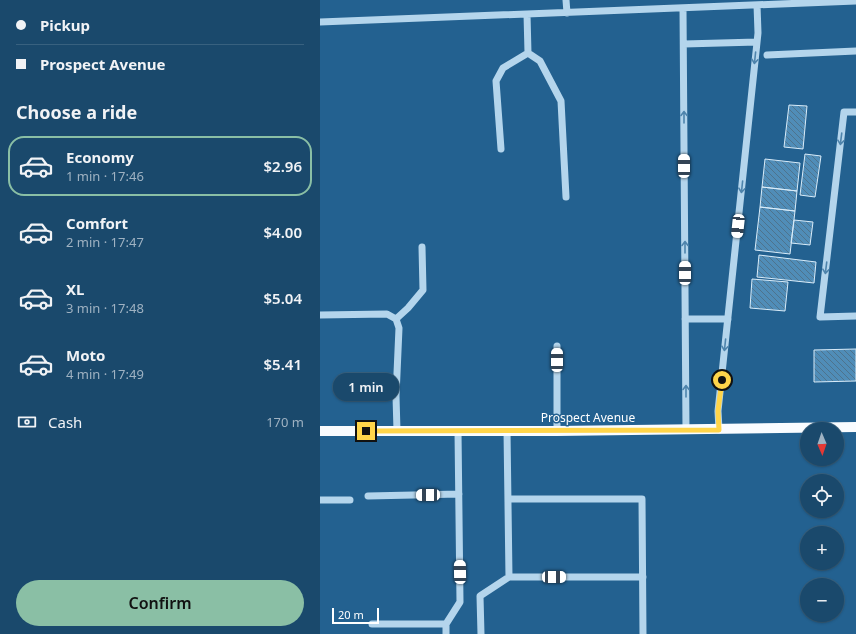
<!DOCTYPE html>
<meta charset="utf-8">
<style>
:root{--surface:#1a496c;--page:#275374;--text:#f1f3f6;--muted:#9fb2c2;--line:#38617f;--accent:#8abfa5}
body{margin:0;font-family:"Noto Sans",sans-serif;background:var(--page);color:var(--text);height:100vh;display:flex;flex-direction:column;font-size:15px;white-space:nowrap}
*{box-sizing:border-box;margin:0}
p{font-size:13px;color:var(--muted)}
.icon{flex:none;width:22px;height:22px;fill:none;stroke:currentColor;stroke-width:2;stroke-linecap:round;stroke-linejoin:round}
.map{position:relative;flex:1;overflow:hidden}
.sheet{display:flex;flex-direction:column;background:var(--surface);width:320px}
.sheet>*{flex:none}
.hud{display:grid;align-content:center;height:88px;padding:0 16px;background:var(--surface)}
.needle{width:26px;rotate:178deg}
.fabs{position:absolute;left:480px;top:422px;display:grid;gap:8px}
.fabs a{display:grid;place-items:center;width:44px;height:44px;border-radius:50%;background:var(--surface);box-shadow:0 1px 3px #0004,0 0 0 1px var(--line);font-size:20px}
.scale{position:absolute;left:12px;bottom:10px;width:47px;box-sizing:border-box;padding-left:4px;border:2px solid #fff;border-top:0;font-size:11px;line-height:14px;white-space:nowrap;color:#fff;-webkit-text-stroke:3px #236190;paint-order:stroke}
.end{position:absolute;width:18px;height:18px;margin:-9px;border:5px solid #ffd54a;background:#111;box-shadow:0 0 0 2px #111}
.from{border-radius:50%}
.bubble{position:absolute;height:28px;border-radius:14px;background:var(--surface);box-shadow:0 1px 3px #0004,0 0 0 1px var(--line);font-size:13px;font-weight:600;line-height:28px;text-align:center}
.car{position:absolute;width:12px;height:24px;margin:-12px -6px;border-radius:5px;box-shadow:0 0 3px 1px #0007;background:linear-gradient(#fff 24%,#345 0 40%,#fff 0 76%,#345 0 86%,#fff 0)}
.hud b{display:flex;align-items:center;gap:14px;height:38px;font-size:15px}
.hud b+b{border-top:1px solid var(--line)}
.hud i{width:10px;height:10px;background:var(--text)}
ul{padding:0;list-style:none}
li{display:flex;align-items:center;gap:12px;height:60px;margin:0 8px 6px;padding:0 8px;border:2px solid transparent;border-radius:16px}
li div{flex:1}
li b{display:block;font-size:15px}
li em{font-style:normal;font-weight:600}
li.active{border-color:var(--accent)}
li>.icon{width:36px;height:36px;stroke-width:1.5}
h2{padding:0 16px;font-size:18px;line-height:48px}
.pay{display:flex;align-items:center;gap:10px;height:44px;padding:0 16px;font-size:15px}
.pay p{margin-inline-start:auto}
.cta{display:flex;gap:8px;margin-top:auto;padding:8px 16px}
.cta a{flex:1;height:46px;border-radius:24px;background:var(--accent);color:#111;font-size:16px;font-weight:600;line-height:46px;text-align:center}
main{display:flex;flex:1;min-height:0}
.map>svg:first-child{display:block}
.building{fill:url(#building-back-hatch);stroke:#d9ecf9}
.lines{fill:none;stroke-linecap:round;stroke-linejoin:round}
.minor{stroke:#b4d5ec;stroke-width:7}
.major{stroke:#f9fcff;stroke-width:10}
.oneway{stroke:#4e84ac}
.route{stroke:#ffd54a;stroke-width:5}
.labels{text-anchor:middle;stroke-width:3;stroke-linejoin:round;paint-order:stroke}
.street-label{font-size:12px;fill:#fff;stroke:#236190}
</style>
<main>
<section class="sheet">
<div class="hud">
<b><i class="from"></i>Pickup</b>
<b><i></i>Prospect Avenue</b>
</div>
<h2>Choose a ride</h2>
<ul>
<li class="active"><svg class="icon" aria-label="car" viewBox="0 0 24 24"><path d="M5 17H2v-5l4-1 3-4h7l3 4 3 1v5h-3M9 17h6M6 11h13"/><circle cx="7" cy="17" r="2"/><circle cx="17" cy="17" r="2"/></svg><div><b>Economy</b><p>1 min · 17:46</p></div><em>$2.96</em></li>
<li><svg class="icon" aria-label="car" viewBox="0 0 24 24"><path d="M5 17H2v-5l4-1 3-4h7l3 4 3 1v5h-3M9 17h6M6 11h13"/><circle cx="7" cy="17" r="2"/><circle cx="17" cy="17" r="2"/></svg><div><b>Comfort</b><p>2 min · 17:47</p></div><em>$4.00</em></li>
<li><svg class="icon" aria-label="car" viewBox="0 0 24 24"><path d="M5 17H2v-5l4-1 3-4h7l3 4 3 1v5h-3M9 17h6M6 11h13"/><circle cx="7" cy="17" r="2"/><circle cx="17" cy="17" r="2"/></svg><div><b>XL</b><p>3 min · 17:48</p></div><em>$5.04</em></li>
<li><svg class="icon" aria-label="car" viewBox="0 0 24 24"><path d="M5 17H2v-5l4-1 3-4h7l3 4 3 1v5h-3M9 17h6M6 11h13"/><circle cx="7" cy="17" r="2"/><circle cx="17" cy="17" r="2"/></svg><div><b>Moto</b><p>4 min · 17:49</p></div><em>$5.41</em></li>
</ul>
<div class="pay"><svg class="icon" aria-label="cash" viewBox="0 0 24 24"><path d="M3 7h18v10H3z"/><circle cx="12" cy="12" r="2"/></svg>Cash<p>170 m</p></div>
<div class="cta"><a>Confirm</a></div>
</section>
<div class="map">
<svg width="536" height="634" viewBox="0 0 536 634">
<defs>
<pattern id="building-back-hatch" width="6" height="6" patternUnits="userSpaceOnUse"><rect width="6" height="6" fill="#508db8"/><path d="M-1 5l2 2M0 0l6 6M5-1l2 2" fill="none" stroke="#4e738d"/></pattern>
</defs>
<rect width="100%" height="100%" fill="#236190"/>
<!-- building -->
<path class="building" d="M469,105L487,106L483,149L464,147Z
M485,154L501,156L495,197L480,195Z
M445,159L480,163L477,191L442,187Z
M442,187L477,191L475,211L440,207Z
M440,207L475,211L470,254L435,250Z
M474,220L493,222L490,245L471,243Z
M439,255L496,262L494,283L437,277Z
M432,279L468,282L465,311L430,308Z
M536,349V381L494,382V350Z"/>
<g class="lines">
<!-- minor -->
<path class="minor" d="M246,0L247,13
M363,8L366,430
M207,14L208,53L220,61L241,101L246,197
M0,22L536,1
M364,44L437,42
M447,55L536,51
M536,112H524L500,317L536,316
M181,149L176,81L183,68L208,53
M0,315L67,314L76,319L79,328L76,396L77,431
M76,319L88,308L103,290L102,247
M365,319H408
M399,430L398,411L438,33L437,5
M237,431V346
M48,496L139,494
M188,499H322L323,634
M0,500H30
M189,577H323
M52,624H126
M126,634V624L140,602L138,431
M161,634L160,596L189,577L187,431"/>
<!-- major -->
<path class="major" d="M0,431H237L536,427"/>
</g>
<!-- one-way arrows -->
<defs><path id="oneway-shaft" d="M-6 0H5M1.5-3L5.5 0L1.5 3" fill="none" stroke-width="1.6" stroke-linecap="round" stroke-linejoin="round"/></defs>
<g class="oneway">
<use href="#oneway-shaft" transform="translate(435 58) rotate(96)"/>
<use href="#oneway-shaft" transform="translate(364 117) rotate(-90)"/>
<use href="#oneway-shaft" transform="translate(521 139) rotate(97)"/>
<use href="#oneway-shaft" transform="translate(422 187) rotate(96)"/>
<use href="#oneway-shaft" transform="translate(365 247) rotate(-90)"/>
<use href="#oneway-shaft" transform="translate(506 268) rotate(97)"/>
<use href="#oneway-shaft" transform="translate(405 345) rotate(96)"/>
<use href="#oneway-shaft" transform="translate(366 391) rotate(-90)"/>
</g>
<g class="lines">
<!-- route -->
<path class="route" d="M46,431L399,430L398,411L402,380"/>
</g>
<g class="labels">
<!-- street labels -->
<g class="street-label">
<text x="268" y="422">Prospect Avenue</text>
</g>
</g>
</svg>
<div class="fabs">
<a><svg class="needle" viewBox="-14 -14 28 28"><path d="M0-13l5 13h-10z" fill="#e53935"/><path d="M0 13l5-13h-10z" fill="#9fb2c2"/></svg></a>
<a><svg class="icon" aria-label="locate" viewBox="0 0 24 24"><circle cx="12" cy="12" r="6"/><path d="M12 2v4M12 18v4M2 12h4M18 12h4"/></svg></a>
<a>+</a>
<a>−</a>
</div>
<div class="scale">20 m</div>
<i class="end from" style="left:402px;top:380px"></i>
<i class="end" style="left:46px;top:431px"></i>
<div class="bubble" style="left:13px;top:373px;width:66px">1 min</div>
<i class="car" style="left:364px;top:166px;rotate:0deg"></i>
<i class="car" style="left:418px;top:226px;rotate:186deg"></i>
<i class="car" style="left:365px;top:273px;rotate:0deg"></i>
<i class="car" style="left:237px;top:360px;rotate:0deg"></i>
<i class="car" style="left:108px;top:495px;rotate:269deg"></i>
<i class="car" style="left:140px;top:572px;rotate:359deg"></i>
<i class="car" style="left:234px;top:577px;rotate:90deg"></i>
</div>
</main>
